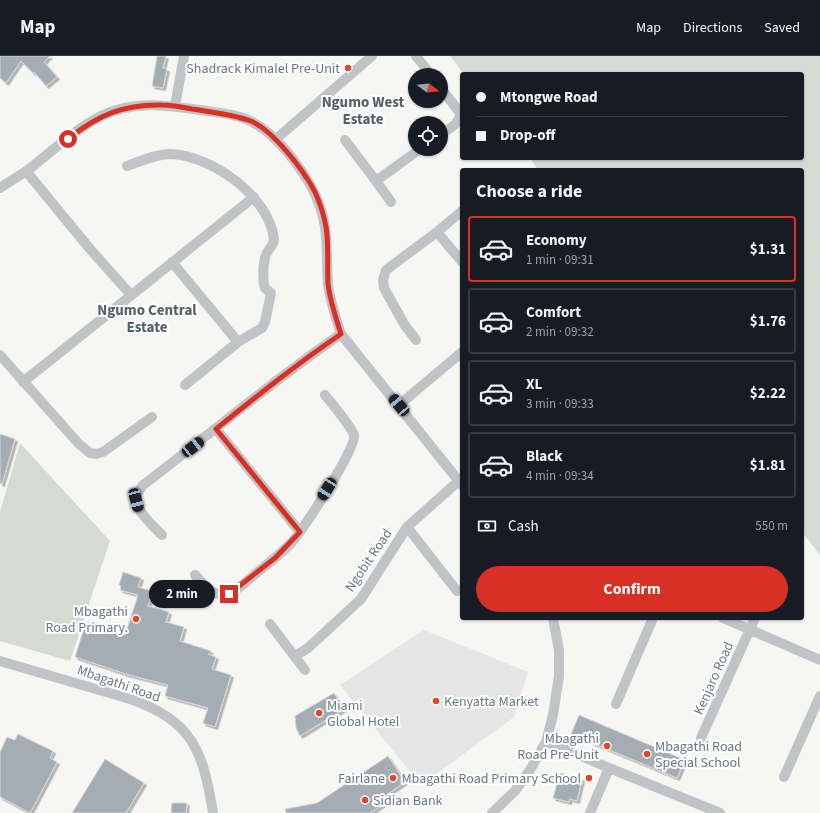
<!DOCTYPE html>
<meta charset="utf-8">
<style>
:root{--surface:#171b24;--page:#20242c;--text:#f1f3f6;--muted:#9ea1a6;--line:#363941;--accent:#d93025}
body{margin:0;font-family:"Source Sans 3",sans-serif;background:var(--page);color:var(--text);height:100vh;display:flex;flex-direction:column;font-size:15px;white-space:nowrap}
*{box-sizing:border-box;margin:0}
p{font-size:13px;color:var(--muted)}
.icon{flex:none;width:22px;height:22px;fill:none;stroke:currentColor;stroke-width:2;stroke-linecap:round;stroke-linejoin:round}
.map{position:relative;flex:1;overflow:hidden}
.panel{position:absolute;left:460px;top:112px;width:344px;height:452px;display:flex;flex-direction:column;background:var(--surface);border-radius:4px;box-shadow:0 1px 3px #0004}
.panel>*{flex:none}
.hud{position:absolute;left:460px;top:16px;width:344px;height:88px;border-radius:4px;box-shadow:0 1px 3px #0004;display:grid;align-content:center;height:88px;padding:0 16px;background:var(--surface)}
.needle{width:26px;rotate:106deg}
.buttons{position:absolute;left:408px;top:12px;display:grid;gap:8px}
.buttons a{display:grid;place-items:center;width:40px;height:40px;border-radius:50%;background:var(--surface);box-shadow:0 1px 3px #0004;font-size:20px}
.end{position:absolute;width:18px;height:18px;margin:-9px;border:5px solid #d93025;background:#fff;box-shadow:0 0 0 2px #fff}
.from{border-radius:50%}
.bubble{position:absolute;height:28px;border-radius:14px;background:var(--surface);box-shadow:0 1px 3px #0004;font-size:13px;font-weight:700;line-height:28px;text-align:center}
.car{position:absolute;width:12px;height:24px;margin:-12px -6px;border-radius:5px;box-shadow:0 0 3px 1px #0007;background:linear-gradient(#222 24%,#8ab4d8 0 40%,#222 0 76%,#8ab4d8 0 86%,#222 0)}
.hud b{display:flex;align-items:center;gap:14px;height:38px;font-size:15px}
.hud b+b{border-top:1px solid var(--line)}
.hud i{width:10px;height:10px;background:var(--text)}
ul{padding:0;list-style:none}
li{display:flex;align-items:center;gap:12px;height:66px;margin:0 8px 6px;padding:0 8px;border:2px solid var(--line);border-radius:4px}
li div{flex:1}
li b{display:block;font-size:15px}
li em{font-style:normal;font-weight:700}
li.current{border-color:var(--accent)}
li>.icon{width:36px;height:36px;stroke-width:1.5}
h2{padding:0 16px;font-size:18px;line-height:48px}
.pay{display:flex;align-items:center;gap:10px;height:44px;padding:0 16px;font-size:15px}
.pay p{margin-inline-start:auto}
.cta{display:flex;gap:8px;margin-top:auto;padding:8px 16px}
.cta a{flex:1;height:46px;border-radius:24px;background:var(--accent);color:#fff;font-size:16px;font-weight:700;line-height:46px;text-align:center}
header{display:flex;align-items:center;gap:24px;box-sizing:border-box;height:56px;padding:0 20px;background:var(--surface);border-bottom:1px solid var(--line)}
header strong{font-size:19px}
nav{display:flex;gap:22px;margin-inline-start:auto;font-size:14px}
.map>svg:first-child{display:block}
.built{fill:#e4e5e4}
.green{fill:#d6dbd2}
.building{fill:#a4adb3;stroke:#d8d8d6;filter:url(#shadow)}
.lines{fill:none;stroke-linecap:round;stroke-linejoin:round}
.street{stroke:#c0c4c7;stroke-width:10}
.route{stroke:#d93025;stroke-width:5}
.poi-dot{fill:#de492b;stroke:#fff;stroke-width:1.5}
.labels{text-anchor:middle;stroke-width:4;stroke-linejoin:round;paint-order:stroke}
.poi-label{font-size:14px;fill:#667883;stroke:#fff;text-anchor:end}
.street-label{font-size:14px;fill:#667883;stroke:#fff}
.neighbourhood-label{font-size:15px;font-weight:bold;fill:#546169;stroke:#fff}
</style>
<header>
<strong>Map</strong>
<nav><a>Map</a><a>Directions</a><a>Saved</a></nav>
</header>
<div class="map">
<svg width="820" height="757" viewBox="0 0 820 757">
<defs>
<filter id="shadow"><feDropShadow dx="2.5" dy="2.5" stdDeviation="0" flood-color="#0004"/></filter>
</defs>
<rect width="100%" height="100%" fill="#f6f6f3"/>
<!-- built -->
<path class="built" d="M424,574L528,616L514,661L421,729L340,629Z"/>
<!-- green -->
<path class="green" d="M450,0H820V499L802,476V114H538L530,102H802V18H464Z
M20,387L110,485L70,605L0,585V456Z"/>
<!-- building -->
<path class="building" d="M0,0H50L44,6L57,21L46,30L34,16L33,17L21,5L6,27L0,22Z
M157,0H166L163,12L167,13L163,32L152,30Z
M0,378L15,383L2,428L0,427Z
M123,516L141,522L138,531L152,535L148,550L169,556L166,566L184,571L180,585L211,595L208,598L216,601L212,613L231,619L215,671L203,667L208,652L165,640L168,629L126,618L75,601L86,566L125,579L138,539L120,534L121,530L119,529Z
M334,637L344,653L300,680L296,672L295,660Z
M579,659L685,704L677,722L571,678Z
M18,678L53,695L50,702L57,706L30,757L0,741V696L7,681L15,684Z
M388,700L405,726L382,742L385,747L370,757H286L285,753L317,747Z
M105,703L144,727L126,757H72Z
M560,717L582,723L577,745L570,743L569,746L553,742Z
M172,747H187L186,757H171Z"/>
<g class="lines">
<!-- street -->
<path class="street" d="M416,0L431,19
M441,32L460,57C461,67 449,73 441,78
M175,50L184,0
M276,83L372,0
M345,84L376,125L420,93
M127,110C141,105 156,98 171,98C212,100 269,140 274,183C274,191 266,194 265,202C263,210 263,221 264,229L265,232L271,237L265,266L262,272L238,286L185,329
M26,115L90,193L131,239
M376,125L391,146
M0,132C9,126 19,120 28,114C51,96 74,74 101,60C135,43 172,50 207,55C223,57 240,59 254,67C280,81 311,123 320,151C329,176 326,202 328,228C330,245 336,262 341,278L462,429
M437,176L462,206
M172,206L238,286
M416,284L404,268L384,232L383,224L386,214L437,176L462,155
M0,299L79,388L90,397L96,398L103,396L152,361
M23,326L254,141
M399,349L462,296
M216,373L300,476
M407,471L457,535
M162,479C155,472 136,455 136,444C136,439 140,434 142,430C209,379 272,325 341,278
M195,519C205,529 214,542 229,538C238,533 246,526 253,520C266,509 281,498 292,486C303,473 357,392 354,379C351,370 332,348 325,339
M723,562L820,604
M270,568L305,614
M295,600L308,592L361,543L407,471L462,422
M0,605L130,643C193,665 203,695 213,757
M616,648L653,562
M701,682L755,562
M546,686L565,693L609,712L720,757
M784,721L820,640
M492,757L515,735L530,714L546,686L553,659L559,620V594L553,562
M590,757L609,712"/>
</g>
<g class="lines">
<!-- route -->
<path class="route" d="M68,83C98,59 124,48 162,49C172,49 182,51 192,53C212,56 232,58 251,65C274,75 304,115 315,136C320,147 324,160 326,171C329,190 327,209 328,228C330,245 336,262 341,278C298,307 257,340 216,373L300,476L275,502L229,538"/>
</g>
<!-- markers -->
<g class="poi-dot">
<circle cx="348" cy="12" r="4"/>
<circle cx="136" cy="563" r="4"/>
<circle cx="436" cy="645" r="4"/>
<circle cx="319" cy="657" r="4"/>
<circle cx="607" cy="690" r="4"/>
<circle cx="647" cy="698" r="4"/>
<circle cx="393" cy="722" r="4"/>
<circle cx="589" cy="722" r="4"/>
<circle cx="365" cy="744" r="4"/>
</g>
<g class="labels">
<!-- poi labels -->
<g class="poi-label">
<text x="340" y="17">Shadrack Kimalel Pre-Unit</text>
<text x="128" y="560">Mbagathi<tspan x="128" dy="16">Road Primary.</tspan></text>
<text x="444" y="650" text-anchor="start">Kenyatta Market</text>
<text x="327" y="654" text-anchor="start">Miami<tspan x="327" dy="16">Global Hotel</tspan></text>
<text x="599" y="687">Mbagathi<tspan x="599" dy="16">Road Pre-Unit</tspan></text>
<text x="655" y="695" text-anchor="start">Mbagathi Road<tspan x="655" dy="16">Special School</tspan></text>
<text x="385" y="727">Fairlane</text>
<text x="581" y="727">Mbagathi Road Primary School</text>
<text x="373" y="749" text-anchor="start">Sidian Bank</text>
</g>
<!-- street labels -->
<g class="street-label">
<text transform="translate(368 504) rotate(-56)" y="5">Ngobit Road</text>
<text transform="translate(713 622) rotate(-66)" y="5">Kenjaro Road</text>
<text transform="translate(119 627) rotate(19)" y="5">Mbagathi Road</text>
</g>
<!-- neighbourhood labels -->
<g class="neighbourhood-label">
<text x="363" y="51">Ngumo West<tspan x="363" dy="17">Estate</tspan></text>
<text x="147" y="259">Ngumo Central<tspan x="147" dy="17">Estate</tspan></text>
</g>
</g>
</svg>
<div class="buttons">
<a><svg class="needle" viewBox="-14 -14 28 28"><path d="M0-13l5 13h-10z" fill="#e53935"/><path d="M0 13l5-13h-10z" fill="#9ea1a6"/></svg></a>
<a><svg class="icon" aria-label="locate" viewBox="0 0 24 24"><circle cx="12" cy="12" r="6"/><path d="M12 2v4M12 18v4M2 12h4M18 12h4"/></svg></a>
</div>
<i class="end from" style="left:68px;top:83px"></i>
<i class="end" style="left:229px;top:538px"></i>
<div class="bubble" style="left:149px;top:524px;width:66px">2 min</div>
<i class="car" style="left:399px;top:349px;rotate:320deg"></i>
<i class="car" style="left:193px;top:391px;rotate:52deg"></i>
<i class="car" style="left:327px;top:433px;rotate:212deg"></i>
<i class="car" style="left:136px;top:444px;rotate:165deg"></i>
<div class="hud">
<b><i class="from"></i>Mtongwe Road</b>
<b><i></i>Drop-off</b>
</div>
<section class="panel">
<h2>Choose a ride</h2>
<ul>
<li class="current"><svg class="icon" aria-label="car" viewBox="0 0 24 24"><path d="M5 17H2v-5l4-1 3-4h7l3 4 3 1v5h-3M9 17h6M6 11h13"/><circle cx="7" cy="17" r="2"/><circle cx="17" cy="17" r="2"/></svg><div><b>Economy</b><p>1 min · 09:31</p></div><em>$1.31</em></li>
<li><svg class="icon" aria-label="car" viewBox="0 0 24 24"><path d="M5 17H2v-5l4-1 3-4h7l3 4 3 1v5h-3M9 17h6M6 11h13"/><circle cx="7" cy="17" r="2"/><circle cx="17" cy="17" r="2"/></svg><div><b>Comfort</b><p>2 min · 09:32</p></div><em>$1.76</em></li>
<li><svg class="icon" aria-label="car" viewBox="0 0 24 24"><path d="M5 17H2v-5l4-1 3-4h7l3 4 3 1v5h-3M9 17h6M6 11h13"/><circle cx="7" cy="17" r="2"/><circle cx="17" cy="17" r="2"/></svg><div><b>XL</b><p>3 min · 09:33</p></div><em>$2.22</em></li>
<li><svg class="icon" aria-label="car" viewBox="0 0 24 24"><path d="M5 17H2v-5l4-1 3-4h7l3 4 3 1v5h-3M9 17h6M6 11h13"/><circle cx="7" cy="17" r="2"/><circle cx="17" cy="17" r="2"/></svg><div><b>Black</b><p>4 min · 09:34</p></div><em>$1.81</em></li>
</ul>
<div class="pay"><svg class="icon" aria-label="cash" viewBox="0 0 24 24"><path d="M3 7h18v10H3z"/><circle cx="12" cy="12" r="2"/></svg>Cash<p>550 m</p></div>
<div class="cta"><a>Confirm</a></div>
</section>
</div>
